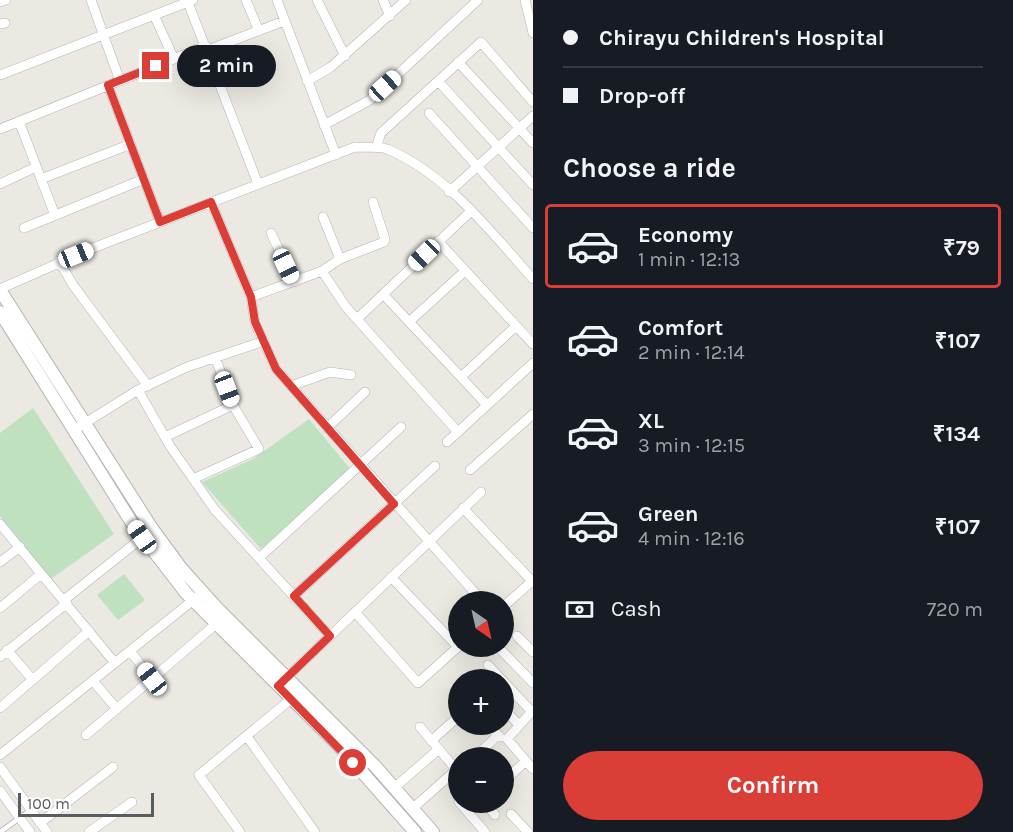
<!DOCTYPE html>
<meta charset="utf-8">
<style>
:root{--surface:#171b24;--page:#242831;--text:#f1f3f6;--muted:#9ea1a6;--line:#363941;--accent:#db3d37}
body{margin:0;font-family:Karla,sans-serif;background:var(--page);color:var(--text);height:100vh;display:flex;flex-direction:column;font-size:22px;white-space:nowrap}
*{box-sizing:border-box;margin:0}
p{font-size:20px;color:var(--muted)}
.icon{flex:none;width:33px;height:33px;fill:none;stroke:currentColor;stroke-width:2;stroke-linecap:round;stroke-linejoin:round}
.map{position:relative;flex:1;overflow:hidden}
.details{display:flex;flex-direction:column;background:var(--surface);width:480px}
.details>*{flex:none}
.banner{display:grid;align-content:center;height:132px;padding:0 30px;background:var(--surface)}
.needle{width:39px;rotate:146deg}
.controls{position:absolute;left:448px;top:591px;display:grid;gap:12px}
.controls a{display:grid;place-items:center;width:66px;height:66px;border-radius:50%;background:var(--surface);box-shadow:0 6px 24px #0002;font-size:30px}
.scale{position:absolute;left:18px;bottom:15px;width:136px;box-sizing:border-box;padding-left:6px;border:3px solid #595d61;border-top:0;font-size:16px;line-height:21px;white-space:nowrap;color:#595d61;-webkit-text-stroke:4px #fff;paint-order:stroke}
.end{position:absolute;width:27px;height:27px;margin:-14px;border:8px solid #db3d37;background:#fff;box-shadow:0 0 0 3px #fff}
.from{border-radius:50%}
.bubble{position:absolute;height:42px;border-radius:21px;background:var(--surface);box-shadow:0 6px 24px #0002;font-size:20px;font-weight:700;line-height:42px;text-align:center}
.car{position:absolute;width:18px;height:36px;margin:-18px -9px;border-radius:8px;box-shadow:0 0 4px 2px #0007;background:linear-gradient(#fff 24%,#345 0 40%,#fff 0 76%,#345 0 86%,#fff 0)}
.banner b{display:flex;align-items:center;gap:21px;height:57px;font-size:22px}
.banner b+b{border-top:2px solid var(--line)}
.banner i{width:15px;height:15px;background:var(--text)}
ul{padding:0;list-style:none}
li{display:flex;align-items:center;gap:18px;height:84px;margin:0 12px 9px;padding:0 18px;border:3px solid transparent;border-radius:6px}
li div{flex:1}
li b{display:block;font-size:22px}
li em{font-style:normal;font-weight:700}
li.current{border-color:var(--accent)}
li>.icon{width:54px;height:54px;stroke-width:1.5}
h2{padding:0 30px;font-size:27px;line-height:72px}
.pay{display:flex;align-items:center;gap:15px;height:66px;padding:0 30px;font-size:22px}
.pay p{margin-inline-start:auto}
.action{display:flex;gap:12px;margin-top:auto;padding:12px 30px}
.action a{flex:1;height:69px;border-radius:36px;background:var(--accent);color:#fff;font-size:24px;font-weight:700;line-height:69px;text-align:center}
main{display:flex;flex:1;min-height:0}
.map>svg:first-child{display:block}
.green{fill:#c0e1bf}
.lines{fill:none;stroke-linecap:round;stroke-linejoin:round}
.service-casing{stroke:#b2b4b8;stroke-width:6}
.minor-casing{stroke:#b2b4b8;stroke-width:10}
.tertiary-casing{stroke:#b2b4b8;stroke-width:14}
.service{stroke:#fff;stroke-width:4.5}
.minor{stroke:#fff;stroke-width:9}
.tertiary{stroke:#fff;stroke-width:12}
.route{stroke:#db3d37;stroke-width:8}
</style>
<main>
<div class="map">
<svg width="533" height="832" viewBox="0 0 533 832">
<rect width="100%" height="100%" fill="#ebe9e1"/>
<!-- green -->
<path class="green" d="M33,408L114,534L51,579L0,516V433Z
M309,419L350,469L261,549L202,482L253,459Z
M124,574L145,600L118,620L97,595Z"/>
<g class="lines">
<!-- service casing -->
<g class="service-casing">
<path id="service" d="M0,832L31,810"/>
</g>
<!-- minor casing -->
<g class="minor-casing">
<path id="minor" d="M91,0L120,81
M187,0L258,184
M246,0L259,31
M277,0L336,155
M317,0L345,56
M383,0L390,16
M525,0L533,33
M0,2L6,0
M154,15L174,59
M0,24L5,23
M208,50L284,21
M458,62L533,143
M0,75L193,0
M307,81L331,67L406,0
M438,81L533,185
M108,85L160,222
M429,113L533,228
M19,121L41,179L131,144
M324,125L370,100L478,0
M0,129L206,46
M376,148L381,133L481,42L533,102
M41,179L55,215
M0,184L36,167
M449,192L533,116
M211,202L251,297L255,323L276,369L483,602
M323,217L340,259
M24,228L144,179
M271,233L294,282
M438,241L533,344
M59,261L73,285L148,386
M322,271L346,307L457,431
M0,289L93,248L355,147C365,148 379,146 387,149C447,174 491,232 533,279
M383,294L487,405
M251,297L322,271L340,259L384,242L385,239L373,202
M357,319L471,211
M410,321L465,271
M461,377L516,326
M291,386L330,372L351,375
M138,390L170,446L215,510L330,636
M327,428L365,392
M74,430L138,390L187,367L264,341
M165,437L233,405
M447,442L533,363
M470,470L533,414
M193,479L259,449L233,405L215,357
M463,508L532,581L504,606
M0,524L115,663
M259,558L401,427
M0,562L20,547
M391,577L458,647
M294,596L435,466
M64,600L143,537
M0,608L41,574
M355,612L418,683L459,646
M517,636L533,652
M7,650L33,680
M130,651L152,679
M502,651L533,683
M0,657L67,603
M488,665L502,680
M476,677L478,680
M93,681L117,709
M283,681L481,492
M504,682L532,712
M457,692L459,694
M0,708L89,631
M504,709L519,725
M533,710L507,739L533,769
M487,724L500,737
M420,727L459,773
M86,735L216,624
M248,738L315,832
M431,741L459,716
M0,755L197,597
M474,758L497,736
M0,767L47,832
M504,781L526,761
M394,788L439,749
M0,791L30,832
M459,802L485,832
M485,802L495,815
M412,809L456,770
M511,814L528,832
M40,823L113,767
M89,832L132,802
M240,832L199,775L296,695"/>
</g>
<!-- tertiary casing -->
<g class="tertiary-casing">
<path id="tertiary" d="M0,290L151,527L181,568L217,608L375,766L433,832
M0,312L132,523L186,593L340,747L415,832"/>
</g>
<!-- service -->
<use href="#service" class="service"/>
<!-- minor -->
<use href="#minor" class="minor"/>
<!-- tertiary -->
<use href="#tertiary" class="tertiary"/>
</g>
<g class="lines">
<!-- route -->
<path class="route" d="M156,66L108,85L160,222L211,202L251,297L255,322L276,369L394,504L294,596L330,636L278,686L353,763"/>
</g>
</svg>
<div class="controls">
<a><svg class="needle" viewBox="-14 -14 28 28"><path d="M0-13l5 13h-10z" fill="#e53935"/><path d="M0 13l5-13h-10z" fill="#9ea1a6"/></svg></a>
<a>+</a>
<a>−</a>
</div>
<div class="scale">100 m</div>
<i class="end from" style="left:353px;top:763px"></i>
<i class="end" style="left:156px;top:66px"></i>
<div class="bubble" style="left:177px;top:45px;width:99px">2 min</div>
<i class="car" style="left:385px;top:86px;rotate:48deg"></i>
<i class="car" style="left:76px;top:255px;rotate:68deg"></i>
<i class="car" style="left:424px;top:255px;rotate:226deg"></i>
<i class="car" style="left:286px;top:266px;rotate:155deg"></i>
<i class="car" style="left:227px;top:389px;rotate:159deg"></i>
<i class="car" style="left:142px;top:537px;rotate:325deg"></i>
<i class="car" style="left:152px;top:679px;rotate:322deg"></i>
</div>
<section class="details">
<div class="banner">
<b><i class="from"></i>Chirayu Children's Hospital</b>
<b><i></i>Drop-off</b>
</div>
<h2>Choose a ride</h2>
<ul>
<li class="current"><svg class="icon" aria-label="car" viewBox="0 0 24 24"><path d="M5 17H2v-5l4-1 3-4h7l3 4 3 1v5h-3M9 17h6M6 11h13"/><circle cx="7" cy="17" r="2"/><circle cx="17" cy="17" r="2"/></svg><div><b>Economy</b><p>1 min · 12:13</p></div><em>₹79</em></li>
<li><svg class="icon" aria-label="car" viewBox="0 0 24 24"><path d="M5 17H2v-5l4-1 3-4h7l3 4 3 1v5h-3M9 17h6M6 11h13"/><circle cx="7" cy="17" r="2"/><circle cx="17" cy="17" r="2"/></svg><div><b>Comfort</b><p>2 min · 12:14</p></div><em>₹107</em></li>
<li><svg class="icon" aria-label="car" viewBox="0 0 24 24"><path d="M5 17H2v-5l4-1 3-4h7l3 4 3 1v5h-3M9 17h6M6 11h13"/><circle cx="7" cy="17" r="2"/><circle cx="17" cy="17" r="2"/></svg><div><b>XL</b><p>3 min · 12:15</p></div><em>₹134</em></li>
<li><svg class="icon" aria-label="car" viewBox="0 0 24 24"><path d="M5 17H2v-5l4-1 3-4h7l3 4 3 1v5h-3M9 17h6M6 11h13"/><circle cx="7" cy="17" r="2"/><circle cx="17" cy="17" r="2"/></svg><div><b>Green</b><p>4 min · 12:16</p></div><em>₹107</em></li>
</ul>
<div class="pay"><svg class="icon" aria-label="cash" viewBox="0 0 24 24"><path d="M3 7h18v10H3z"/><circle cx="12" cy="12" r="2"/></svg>Cash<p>720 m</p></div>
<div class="action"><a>Confirm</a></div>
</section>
</main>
